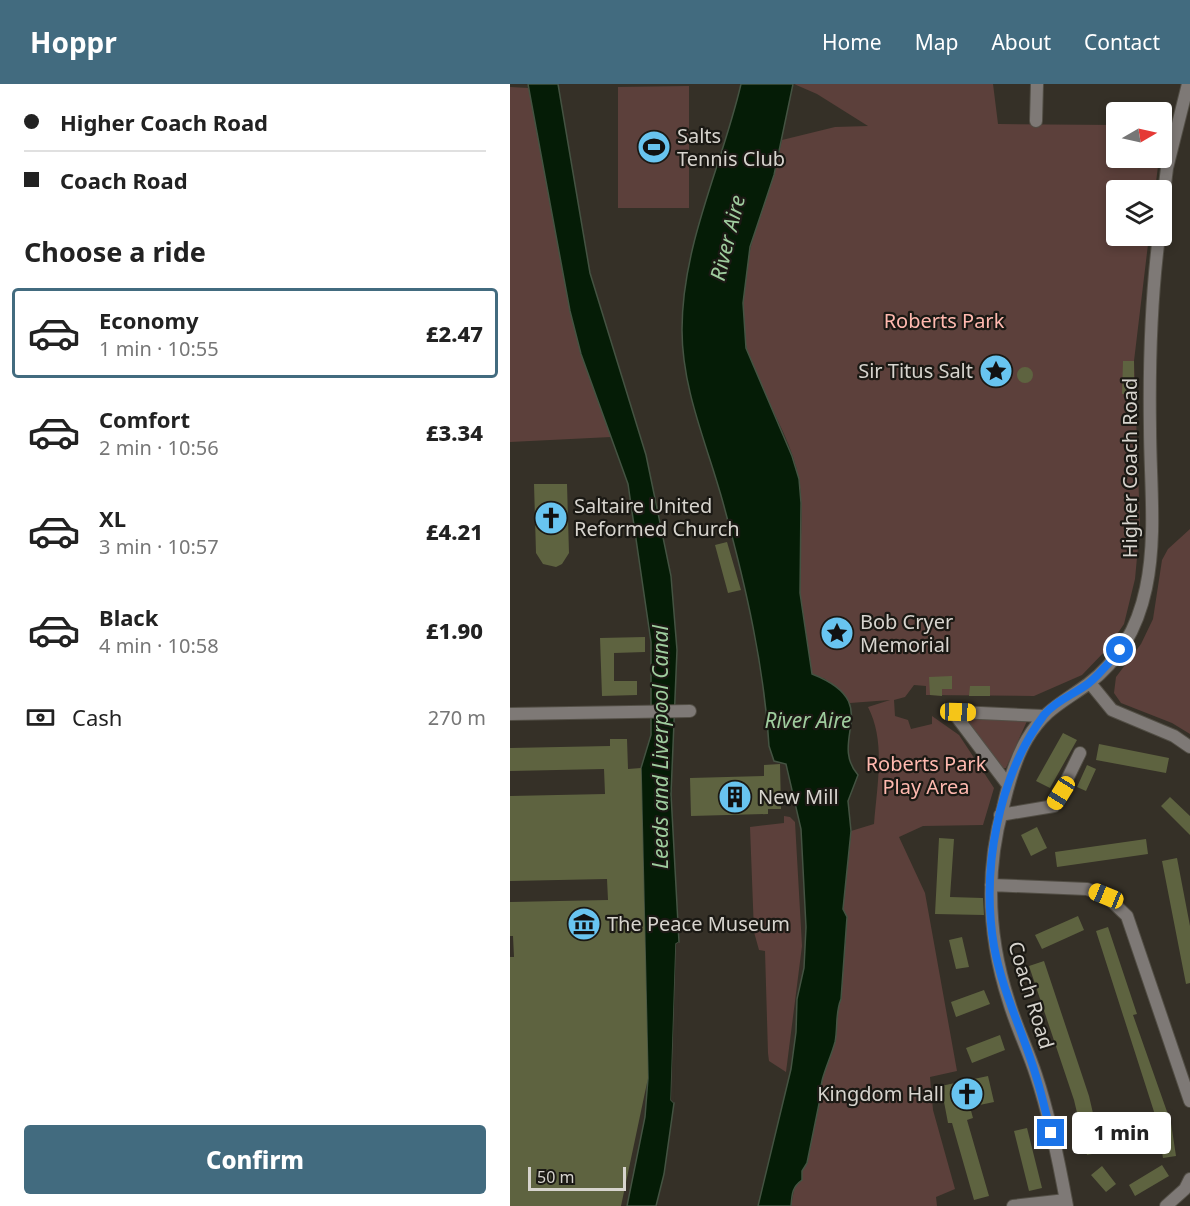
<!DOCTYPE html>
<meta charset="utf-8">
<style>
:root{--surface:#fff;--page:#f6f6f6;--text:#222;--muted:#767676;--line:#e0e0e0;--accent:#426b7f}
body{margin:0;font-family:"Noto Sans",sans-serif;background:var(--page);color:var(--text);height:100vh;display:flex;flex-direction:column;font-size:22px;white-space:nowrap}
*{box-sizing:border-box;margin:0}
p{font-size:20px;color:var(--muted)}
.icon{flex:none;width:33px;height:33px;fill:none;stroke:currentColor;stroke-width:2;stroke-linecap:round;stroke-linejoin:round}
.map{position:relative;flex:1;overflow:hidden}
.panel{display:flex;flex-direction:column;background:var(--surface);width:510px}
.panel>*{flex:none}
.guide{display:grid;align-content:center;height:132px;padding:0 24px;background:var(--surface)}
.needle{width:39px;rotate:81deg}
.tools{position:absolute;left:596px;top:18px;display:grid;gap:12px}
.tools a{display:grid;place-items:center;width:66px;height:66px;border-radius:6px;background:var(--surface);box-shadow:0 3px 9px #0003;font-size:30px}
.scale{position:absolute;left:18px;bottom:15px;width:98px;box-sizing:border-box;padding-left:6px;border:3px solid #d7d4ce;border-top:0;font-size:16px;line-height:21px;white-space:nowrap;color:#d7d4ce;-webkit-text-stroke:4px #1b1914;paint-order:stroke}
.end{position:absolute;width:27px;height:27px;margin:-14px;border:8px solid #1a73e8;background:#fff;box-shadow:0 0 0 3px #fff}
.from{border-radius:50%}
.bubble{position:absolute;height:42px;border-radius:6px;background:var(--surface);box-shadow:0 3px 9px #0003;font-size:20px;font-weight:800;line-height:42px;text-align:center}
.car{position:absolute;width:18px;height:36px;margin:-18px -9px;border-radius:8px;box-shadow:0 0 4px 2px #0007;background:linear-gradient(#f5c518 24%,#345 0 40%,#f5c518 0 76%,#345 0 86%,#f5c518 0)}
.guide b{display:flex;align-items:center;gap:21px;height:57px;font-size:22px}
.guide b+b{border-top:2px solid var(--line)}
.guide i{width:15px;height:15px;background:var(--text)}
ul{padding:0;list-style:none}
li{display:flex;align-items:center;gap:18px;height:90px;margin:0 12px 9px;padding:0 12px;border:3px solid transparent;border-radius:6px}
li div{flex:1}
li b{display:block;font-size:22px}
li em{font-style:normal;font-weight:800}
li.on{border-color:var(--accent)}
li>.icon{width:54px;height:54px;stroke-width:1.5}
h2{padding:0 24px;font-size:27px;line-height:72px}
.pay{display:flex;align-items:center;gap:15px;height:66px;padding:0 24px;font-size:22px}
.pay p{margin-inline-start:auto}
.primary-button{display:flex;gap:12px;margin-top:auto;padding:12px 24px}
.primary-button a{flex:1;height:69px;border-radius:6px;background:var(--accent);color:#fff;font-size:24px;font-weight:800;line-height:69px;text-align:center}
header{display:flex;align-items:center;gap:36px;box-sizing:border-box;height:84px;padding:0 30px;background:var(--accent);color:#fff}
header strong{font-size:28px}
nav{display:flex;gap:33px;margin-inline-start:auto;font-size:21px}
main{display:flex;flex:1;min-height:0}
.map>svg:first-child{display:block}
.green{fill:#5c403b}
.water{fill:#051c06;stroke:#445342;stroke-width:1.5}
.pier{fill:#353027}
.building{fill:#5e6340}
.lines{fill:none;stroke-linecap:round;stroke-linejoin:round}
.street-casing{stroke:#524e45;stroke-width:14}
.street{stroke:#7e7976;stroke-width:12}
.route{stroke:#1a73e8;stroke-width:8}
.labels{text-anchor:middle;stroke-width:4.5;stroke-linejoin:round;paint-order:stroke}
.poi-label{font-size:20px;fill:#d7d4ce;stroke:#1b1914;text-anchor:start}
.park-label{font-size:20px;fill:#ffb9af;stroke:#1b1914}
.street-label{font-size:20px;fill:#d7d4ce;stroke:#1b1914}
.water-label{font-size:21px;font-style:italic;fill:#9fcd9e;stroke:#1b1914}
</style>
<header>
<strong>Hoppr</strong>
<nav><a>Home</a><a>Map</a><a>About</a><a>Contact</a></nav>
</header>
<main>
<section class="panel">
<div class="guide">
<b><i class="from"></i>Higher Coach Road</b>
<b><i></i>Coach Road</b>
</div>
<h2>Choose a ride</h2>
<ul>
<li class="on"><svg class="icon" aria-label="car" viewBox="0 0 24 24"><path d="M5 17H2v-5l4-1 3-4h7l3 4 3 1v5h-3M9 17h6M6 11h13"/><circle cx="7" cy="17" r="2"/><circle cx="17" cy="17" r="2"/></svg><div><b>Economy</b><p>1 min · 10:55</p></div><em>£2.47</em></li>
<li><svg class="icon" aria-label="car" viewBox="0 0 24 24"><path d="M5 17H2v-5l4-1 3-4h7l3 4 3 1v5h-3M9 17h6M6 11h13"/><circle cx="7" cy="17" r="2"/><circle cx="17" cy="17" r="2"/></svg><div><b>Comfort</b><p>2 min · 10:56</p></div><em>£3.34</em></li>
<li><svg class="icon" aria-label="car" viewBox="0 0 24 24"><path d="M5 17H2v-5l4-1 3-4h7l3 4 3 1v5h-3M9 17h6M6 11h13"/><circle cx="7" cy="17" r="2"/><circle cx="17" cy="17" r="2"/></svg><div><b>XL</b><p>3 min · 10:57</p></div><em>£4.21</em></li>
<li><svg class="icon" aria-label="car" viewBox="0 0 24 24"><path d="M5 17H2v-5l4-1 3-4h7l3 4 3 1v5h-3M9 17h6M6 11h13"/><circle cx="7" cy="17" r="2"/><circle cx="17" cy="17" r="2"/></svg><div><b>Black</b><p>4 min · 10:58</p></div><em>£1.90</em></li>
</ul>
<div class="pay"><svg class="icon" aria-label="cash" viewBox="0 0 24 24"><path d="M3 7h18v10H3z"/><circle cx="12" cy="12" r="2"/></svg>Cash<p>270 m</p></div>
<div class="primary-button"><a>Confirm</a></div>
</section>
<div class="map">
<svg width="680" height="1122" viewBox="0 0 680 1122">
<rect width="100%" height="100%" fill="#353027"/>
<!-- green -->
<path class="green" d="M284,0H483L488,40L606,41V74H649L645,106H606V152H639L624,277L630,441L625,495L614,540L597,565L572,591L524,612L416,611V602L404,601L395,613L384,616L385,632L398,636L401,645L422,640V632L449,651L484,704L473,741L413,742L389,753L415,809L447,987L420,993L423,1026L445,1105L426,1113L427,1122H281L285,1101L292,1096V1087L297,1079L310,1015C309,995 320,977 325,958C328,943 325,929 331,915L337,833L333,825L341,747L364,740C367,701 376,658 358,623L380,616L340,619L315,595L302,591C298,564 291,536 290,509C288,472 295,434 289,396C281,349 249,310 237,265C218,197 257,121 272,56L325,43L358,42L307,10Z
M179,2V124H108V3Z
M0,3L19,4L71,270L101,353L0,358Z
M680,445V650L662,639L611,619L604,609L606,593L631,560L643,535L652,476L658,465Z
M460,634L517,637L496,684H490L456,640Z
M274,732L280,733L285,738L292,862L276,988L259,977L258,969L255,867L249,866L244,848L240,743L274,739Z"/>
<!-- water -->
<path class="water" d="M18,0H48L80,189L136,371L161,492L167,566L161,710L169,858L166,860L161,1016L164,1019L154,1090L146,1122H117L135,1033L138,994L131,684L141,651V558L118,400L71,270L60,227Z
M231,0H283L264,91L240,163L233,219L236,264L282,372L289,395L291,419L290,509L302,590C376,619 317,655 348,691L338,717L341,747L333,825L337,833L331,915C325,929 328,943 325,958C320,977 309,995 310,1015L297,1079L292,1087V1096C282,1103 282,1110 281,1122H248L281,985L286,948L287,915L294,884L296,843L291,745L276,680L264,677L259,662C254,582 236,503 215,426C200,367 172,309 172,246C172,160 212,82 231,0Z"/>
<!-- pier -->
<path class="pier" d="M169,858V911L164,1019L161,1016L166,860Z"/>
<!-- building -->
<path class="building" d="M613,277H624V309L612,310Z
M507 291a8 8 0 1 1 16 0a8 8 0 1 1-16 0Z
M24,400H57L59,469L52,480L46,483L33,480L26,469Z
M217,458L231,506L218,509L205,461Z
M135,553V568L104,569V597H127V611L92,612L90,554Z
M442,592V605H432V612L420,611L419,593Z
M460,602H480V612H459Z
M553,649L567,656L540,704L526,697Z
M100,655H117L118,685L131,684L138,994L111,1122H0V873H4L3,852H0V818L98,816L97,795L0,797V712L95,710L94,685L0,687V664L100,662Z
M589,660L659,674L656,689L586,676Z
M270,680L271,725H258V730L181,732L180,694L254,692V681Z
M577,681L586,685L576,707L567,703Z
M660,713L680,732V751L651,722Z
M527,743L537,764L521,772L511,751Z
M429,754L444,755L440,813L473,814L474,831L425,830Z
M636,755L638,770L547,783L545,768Z
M667,774L680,842V899L676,900L652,777Z
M568,832L574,846L532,865L525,851Z
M598,843L627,930L623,931L661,1039L666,1072L653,1074L647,1037L586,847Z
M452,853L459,883L446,885L439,856Z
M534,877L579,1012L592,1068L577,1071L564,1016L519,882Z
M474,906L480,920L446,933L441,918Z
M490,951L495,966L462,979L456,964Z
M478,992L484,1018L460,1023L463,1034L457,1036L479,1112L464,1116L442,1039H438L431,1002Z
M517,1044L532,1104L519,1107L504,1047Z
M652,1081L659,1092L625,1112L619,1101Z
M592,1082L606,1100L596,1108L581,1091Z"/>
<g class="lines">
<!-- street casing -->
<g class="street-casing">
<path id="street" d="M526,37L527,0
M651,134L657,84L678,0
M580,599L602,626L664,652L680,663
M0,630L180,627
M498,701L446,632L448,628L534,632
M490,731L544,722L570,669
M481,801L577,805L596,812L617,832L680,1017
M503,1122L556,1116
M557,1122C549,1078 540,1033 526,991C518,966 506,942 499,918C478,854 475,788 493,723C498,701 505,675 517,655C535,625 552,619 578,600C610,576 628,542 636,504C647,452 640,397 640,344C639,280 641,215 649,152
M656,1122L675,1105L680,1095"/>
</g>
<!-- street -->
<use href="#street" class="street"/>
</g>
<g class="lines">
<!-- route -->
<path class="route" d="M541,1049C536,1030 532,1011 526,992C513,948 492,907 484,862C471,786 488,693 534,631C545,617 565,610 579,599C590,590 600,577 610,566"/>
</g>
<!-- icons -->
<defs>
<g id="stadium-disc" transform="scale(1.725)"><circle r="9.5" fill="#68c4f0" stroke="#1b1914"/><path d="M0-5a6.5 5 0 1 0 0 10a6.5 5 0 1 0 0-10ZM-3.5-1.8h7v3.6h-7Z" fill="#111"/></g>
<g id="sight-disc" transform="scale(1.725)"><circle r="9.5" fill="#68c4f0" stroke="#1b1914"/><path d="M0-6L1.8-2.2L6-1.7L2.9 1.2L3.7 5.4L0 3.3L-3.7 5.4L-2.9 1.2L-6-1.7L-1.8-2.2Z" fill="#111"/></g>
<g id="church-disc" transform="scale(1.725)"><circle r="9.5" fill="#68c4f0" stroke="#1b1914"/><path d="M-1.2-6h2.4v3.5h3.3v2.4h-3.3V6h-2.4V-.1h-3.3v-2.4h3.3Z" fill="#111"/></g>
<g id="building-disc" transform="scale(1.725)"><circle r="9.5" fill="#68c4f0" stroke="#1b1914"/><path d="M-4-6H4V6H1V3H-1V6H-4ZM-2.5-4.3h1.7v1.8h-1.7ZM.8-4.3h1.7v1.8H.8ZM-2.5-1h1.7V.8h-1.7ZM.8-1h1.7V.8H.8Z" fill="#111"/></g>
<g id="museum-disc" transform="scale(1.725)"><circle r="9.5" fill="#68c4f0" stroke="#1b1914"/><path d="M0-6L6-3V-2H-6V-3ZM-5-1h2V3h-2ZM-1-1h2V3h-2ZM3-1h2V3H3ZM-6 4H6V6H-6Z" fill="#111"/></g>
</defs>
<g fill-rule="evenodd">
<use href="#stadium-disc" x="144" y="63"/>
<use href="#sight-disc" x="486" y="287"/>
<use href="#church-disc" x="41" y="434"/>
<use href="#sight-disc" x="327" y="549"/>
<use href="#building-disc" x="225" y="713"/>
<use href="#museum-disc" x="74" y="840"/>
<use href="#church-disc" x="457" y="1010"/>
</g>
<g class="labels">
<!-- poi labels -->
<g class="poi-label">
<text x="167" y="59">Salts<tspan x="167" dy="23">Tennis Club</tspan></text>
<text x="463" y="294" text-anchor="end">Sir Titus Salt</text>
<text x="64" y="429">Saltaire United<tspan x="64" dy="23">Reformed Church</tspan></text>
<text x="350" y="545">Bob Cryer<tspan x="350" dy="23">Memorial</tspan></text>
<text x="248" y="720">New Mill</text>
<text x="97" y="847">The Peace Museum</text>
<text x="434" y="1017" text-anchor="end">Kingdom Hall</text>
</g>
<!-- park labels -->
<g class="park-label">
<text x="434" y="244">Roberts Park</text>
<text x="416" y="687">Roberts Park<tspan x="416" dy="23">Play Area</tspan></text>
</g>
<!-- street labels -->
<g class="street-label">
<text transform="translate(620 384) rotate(-90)" y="7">Higher Coach Road</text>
<text transform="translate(521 911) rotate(73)" y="7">Coach Road</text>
</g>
<!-- water labels -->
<g class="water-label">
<text transform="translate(218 154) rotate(-76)" y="7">River Aire</text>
<text x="298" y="644">River Aire</text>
<text transform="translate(151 663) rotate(-90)" y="7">Leeds and Liverpool Canal</text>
</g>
</g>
</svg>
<div class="tools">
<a><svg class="needle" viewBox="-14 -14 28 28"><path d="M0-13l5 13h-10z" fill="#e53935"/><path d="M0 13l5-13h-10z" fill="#767676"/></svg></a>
<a><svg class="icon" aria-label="layers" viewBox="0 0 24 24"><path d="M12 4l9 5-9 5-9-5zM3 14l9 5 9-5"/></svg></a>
</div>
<div class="scale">50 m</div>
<i class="end from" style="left:610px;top:566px"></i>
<i class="end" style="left:541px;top:1049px"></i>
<div class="bubble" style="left:562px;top:1028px;width:99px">1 min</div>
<i class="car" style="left:448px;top:628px;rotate:92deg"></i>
<i class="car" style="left:551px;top:709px;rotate:212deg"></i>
<i class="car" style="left:596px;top:812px;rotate:292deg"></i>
</div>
</main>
